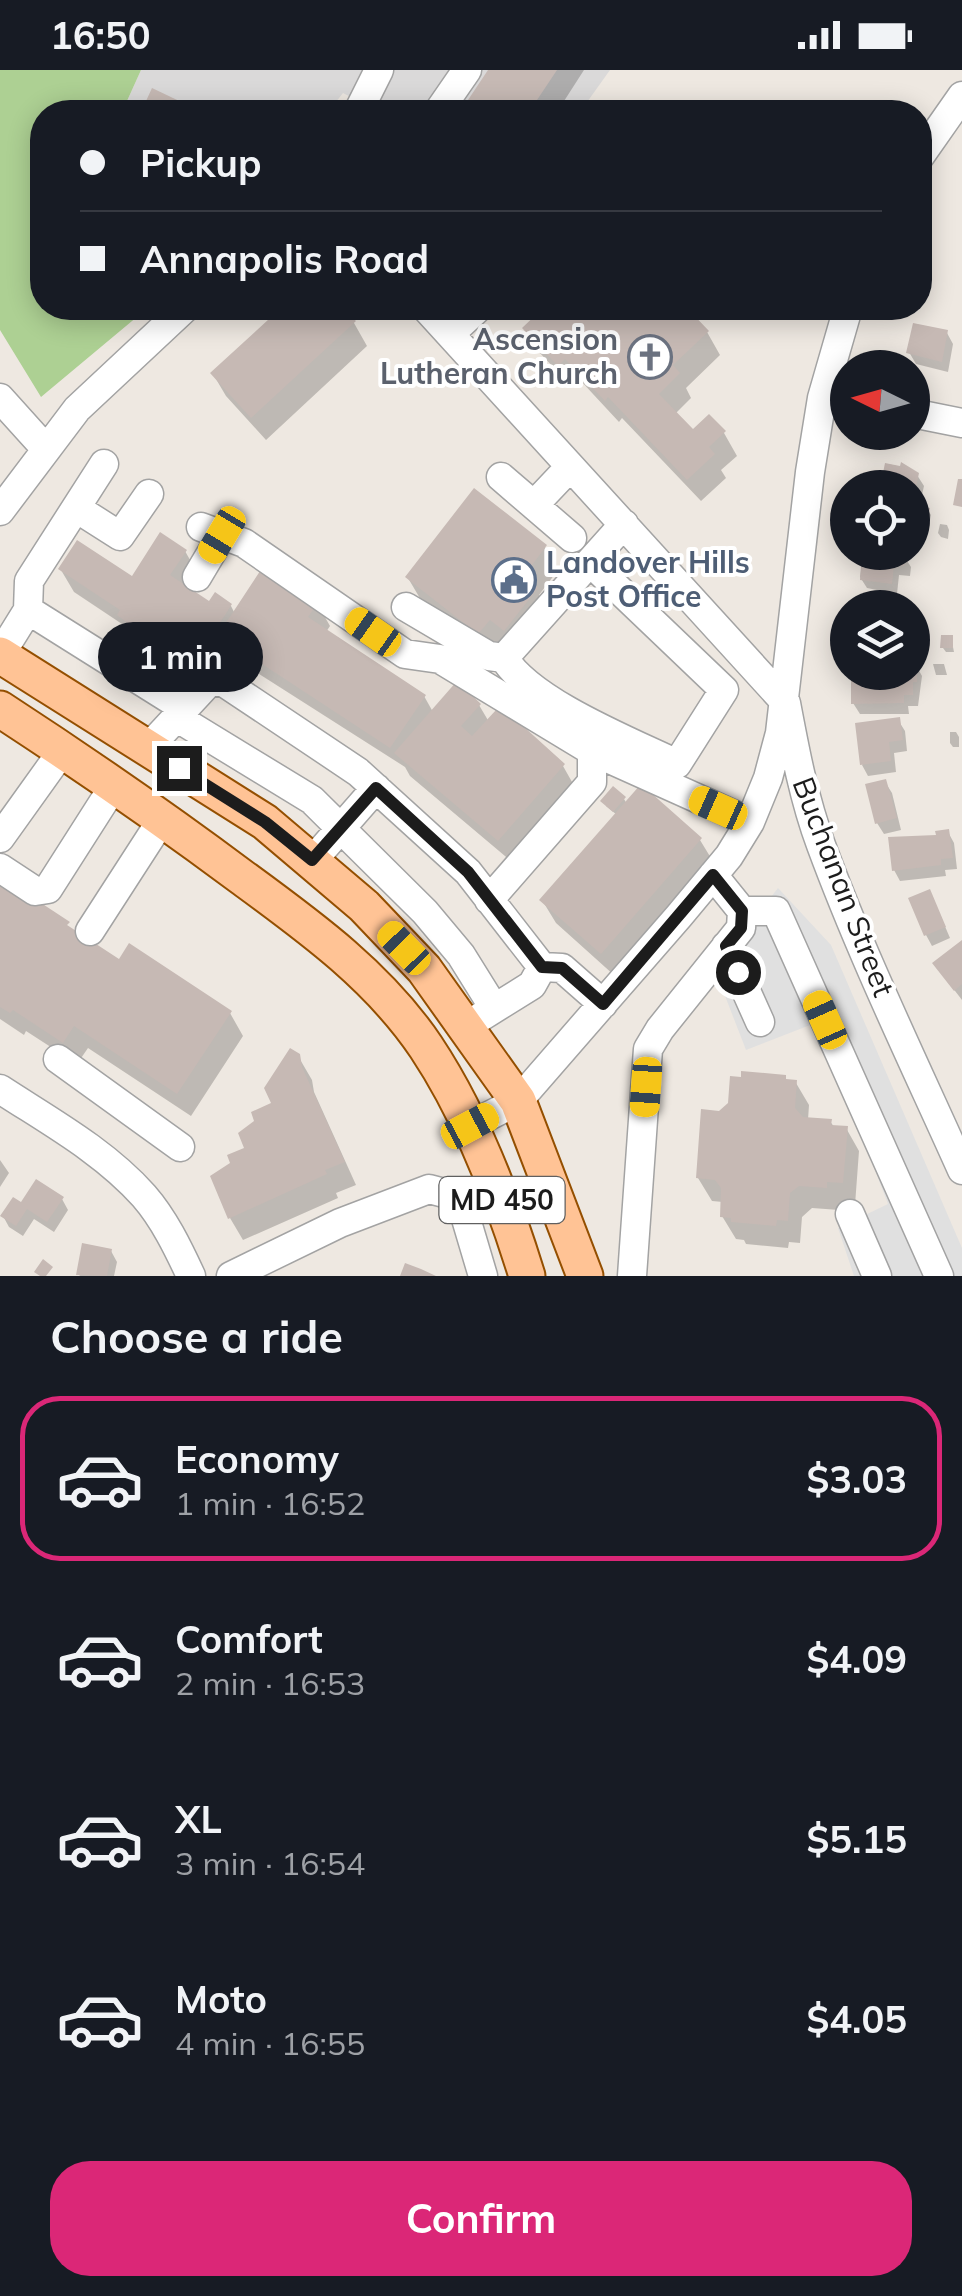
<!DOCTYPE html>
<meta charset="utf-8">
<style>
:root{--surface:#171b24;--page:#242831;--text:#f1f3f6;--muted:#9ea1a6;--line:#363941;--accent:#db2777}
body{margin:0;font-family:Mulish,sans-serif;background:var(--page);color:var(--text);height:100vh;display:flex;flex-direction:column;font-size:38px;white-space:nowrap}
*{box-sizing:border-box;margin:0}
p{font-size:32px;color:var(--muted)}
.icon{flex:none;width:55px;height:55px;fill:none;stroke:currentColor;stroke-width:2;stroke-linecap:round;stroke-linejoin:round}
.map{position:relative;height:1206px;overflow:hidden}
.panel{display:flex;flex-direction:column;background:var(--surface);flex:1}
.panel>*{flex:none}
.hud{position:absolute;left:30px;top:30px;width:902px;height:220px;border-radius:40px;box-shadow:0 5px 25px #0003;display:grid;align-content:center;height:220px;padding:0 50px;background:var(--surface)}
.needle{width:65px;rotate:275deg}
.tools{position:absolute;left:830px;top:280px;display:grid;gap:20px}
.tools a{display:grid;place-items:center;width:100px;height:100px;border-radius:50%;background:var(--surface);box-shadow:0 5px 25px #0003;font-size:50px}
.end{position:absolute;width:45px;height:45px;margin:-22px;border:12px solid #1c1c1c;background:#fff;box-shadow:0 0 0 5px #fff}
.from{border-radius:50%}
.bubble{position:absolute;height:70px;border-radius:35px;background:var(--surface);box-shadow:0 5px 25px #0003;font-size:32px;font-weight:700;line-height:70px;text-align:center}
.car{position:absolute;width:30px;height:60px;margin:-30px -15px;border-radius:12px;box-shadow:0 0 8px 2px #0007;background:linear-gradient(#f5c518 24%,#345 0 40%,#f5c518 0 76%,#345 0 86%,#f5c518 0)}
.hud b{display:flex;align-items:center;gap:35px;height:95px;font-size:38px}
.hud b+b{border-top:2px solid var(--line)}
.hud i{width:25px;height:25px;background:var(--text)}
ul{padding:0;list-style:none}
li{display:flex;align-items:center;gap:30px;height:165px;margin:0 20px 15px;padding:0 30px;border:5px solid transparent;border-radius:40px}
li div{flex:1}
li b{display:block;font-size:38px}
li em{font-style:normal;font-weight:700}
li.current{border-color:var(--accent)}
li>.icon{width:90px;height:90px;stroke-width:1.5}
h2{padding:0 50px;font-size:45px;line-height:120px}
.action{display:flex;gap:20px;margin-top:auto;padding:20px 50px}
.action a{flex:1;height:115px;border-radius:40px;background:var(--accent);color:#fff;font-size:40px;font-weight:700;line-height:115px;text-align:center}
.status{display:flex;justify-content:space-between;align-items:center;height:70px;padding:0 50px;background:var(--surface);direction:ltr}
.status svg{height:28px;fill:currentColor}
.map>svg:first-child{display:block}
.residential{fill:#dad9d9}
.forest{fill:#add093}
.parking{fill:#e0e0e0}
.shadow{fill:#0003}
.building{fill:#c6b9b4}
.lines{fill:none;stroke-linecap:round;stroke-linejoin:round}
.minor-casing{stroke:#a3a3a3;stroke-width:31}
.major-casing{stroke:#944f00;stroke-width:39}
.minor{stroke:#fff;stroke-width:28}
.major{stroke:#ffc395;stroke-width:35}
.route{stroke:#1c1c1c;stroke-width:12}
.labels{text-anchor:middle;stroke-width:8;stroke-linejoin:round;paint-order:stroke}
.shield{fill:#fff;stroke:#606060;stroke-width:2.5}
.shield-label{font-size:28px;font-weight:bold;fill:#1c1c1c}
.worship-label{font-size:30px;font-weight:bold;fill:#5b616d;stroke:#fff;text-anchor:end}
.service-label{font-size:30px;font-weight:bold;fill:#4e5e75;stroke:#fff;text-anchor:start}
.street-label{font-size:30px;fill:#1c1c1c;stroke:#fff}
</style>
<div class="status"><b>16:50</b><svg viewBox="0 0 49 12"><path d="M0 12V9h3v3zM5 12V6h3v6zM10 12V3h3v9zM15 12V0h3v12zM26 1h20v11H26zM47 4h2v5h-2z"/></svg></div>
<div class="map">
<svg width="962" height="1206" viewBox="0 0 962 1206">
<rect width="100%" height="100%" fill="#eee8e1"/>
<!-- residential -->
<path class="residential" d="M141,0H610L580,42H379L343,23L328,42H122Z"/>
<!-- forest -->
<path class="forest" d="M0,0H141L122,42H42V238H142L144,241L41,327L0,260Z"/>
<!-- parking -->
<path class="parking" d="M778,818L831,875L962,1178V1206H854L838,1158L888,1134L818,952L746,980L715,900Z"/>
<!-- shadow -->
<path class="shadow" d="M491,0H584L557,42H463Z
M284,238H340L354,253L367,276L266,370L226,326L213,304Z
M547,238H684L707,262L720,285L686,318L691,328L675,344L693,363H724L737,386L721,400L726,408L701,431L622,348L619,352L580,310L572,317L538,281L525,258Z
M947,263L953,274L948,302L916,294L909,282Z
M917,405L924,416L919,438L928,440L931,445L928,460L914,457L918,439L912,438V418Z
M940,454L947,455L949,460L948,469L941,467L938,463Z
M545,477L558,500L539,525L549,543L492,586L421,530L408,508Z
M185,481L198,504L188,520L209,534L231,536L235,544L317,533L330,556L326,562L424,626L433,642L479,635L489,652L563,696L576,719L512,792L410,706L405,697L234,588L230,580L206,617L150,580L133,568L128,558L74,522L61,500L132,509Z
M864,482H901L904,486L911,497L910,506L899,505L897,524L867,518L860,507Z
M951,567L954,582H946L943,578Z
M933,594H944L947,605H936Z
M916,595L922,606L918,636H908L909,644H860L853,633L912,602Z
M898,650L905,661L907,681L894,683L896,702L868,706L862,695Z
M950,662H956L959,667V677H953L950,673Z
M885,712L892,723L901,760L884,764L877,753Z
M641,717L700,770L714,793L615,906L556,853L542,830L617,745L606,736L624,729L627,734Z
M948,762L954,773L957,799L945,800L946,806L900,811L894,800Z
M0,809L119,892L230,943L243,966L191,1046L88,978L77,994L26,961L24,965L0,949Z
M935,833L950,868L932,876L926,865Z
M962,873V930L942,904Z
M298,986L312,1010L314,1022L356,1115L336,1123L338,1128L243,1170L230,1148L274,1035Z
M787,1012L796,1013L809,1035L808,1050L830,1051L834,1057L846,1058L859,1081L855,1135L839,1134V1140L812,1138L802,1147L800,1173L789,1172L788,1178L746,1174L744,1170L736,1169L722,1146L723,1132L712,1131L698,1108L720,1043Z
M0,1090L9,1103L0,1117Z
M62,1129L68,1140L54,1162L34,1149L23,1166L9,1157L3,1146L22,1135Z
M111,1181L117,1192L114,1206H79Z"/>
<!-- building -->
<path class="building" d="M488,0H557L529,42H460Z
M152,18L194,38L192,42H141Z
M281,238H343L356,251L251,348L210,303Z
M543,238H687L709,261L673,295L680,303L659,324L693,359L709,344L726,361L709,377L715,384L687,410L608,327L605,331L565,289L558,296L522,258Z
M913,253L948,260L942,292L906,283Z
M901,392L919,403L914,427L912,418H880L885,393L900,396Z
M958,409H962V437L953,435Z
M474,418L547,475L523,507L538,518L504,561L490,550L478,564L405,507Z
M916,435L930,438L925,462L912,459Z
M160,462L187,480L170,505L209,531L215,522L232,534L192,596L134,558L117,545L120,540L58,499L77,470L132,506Z
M862,482L906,483L904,496L894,495L892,514L860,510Z
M264,495L319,531L308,547L426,625L390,678L218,565Z
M856,529L887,532V538H856Z
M941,565H953V578H940Z
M912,592H917V612H913V625H904V633L851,634V602H912Z
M457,611L481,634L461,656L472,666L496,640L513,647L565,694L498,771L394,683Z
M900,647L903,670L889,672L891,691L860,695L855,653Z
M886,709L897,748L875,754L865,714Z
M641,714L702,768L601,884L539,830Z
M613,716L626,727L613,742L600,731Z
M949,759L953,788L941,789V795L892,801L888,767L936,765L935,761Z
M0,806L70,852L67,855L119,889L129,873L232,941L177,1024L74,956L63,973L13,940L10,943L0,937Z
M930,819L946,857L924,866L908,828Z
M962,870V914L954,921L932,893Z
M290,978L300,984L302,997L345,1092L325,1100L327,1104L228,1149L210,1106L230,1093L227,1085L244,1078L238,1063L254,1051L251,1042L271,1033L264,1018Z
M741,1001L786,1005V1009L797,1010L795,1038L803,1047L832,1049L831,1055L848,1056L843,1113L827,1112V1118L799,1116L790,1123L788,1151L777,1150L776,1156L731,1152V1148L720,1147L721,1118L715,1110L696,1108L701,1039L719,1041L728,1033L730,1006L741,1007Z
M36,1109L64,1127L47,1152L27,1139L16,1156L0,1146L13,1127L21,1132Z
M82,1173L112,1179L107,1206L76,1205Z
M43,1189L53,1197L46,1206H40L34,1202Z
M405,1193L421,1199L436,1206H400Z"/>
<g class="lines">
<!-- minor casing -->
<g class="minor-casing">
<path id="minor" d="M358,42L379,0
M438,42L467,0
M920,86L962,26
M426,238L786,633C795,681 804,729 821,775C862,886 914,993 962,1100
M450,264L478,238
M0,328L45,378
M912,343L962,353
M501,407L572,468
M534,435L570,397
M76,438L120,466L149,424
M0,441L77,339L185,238
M201,457L244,473L405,584L440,589L592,681V712L489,830
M197,507L222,465
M406,537L489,586L504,588L624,454
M28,540L184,638
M0,585L28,540L29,511L104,394
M504,588C531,632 629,671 677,694L724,620L590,492
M176,647L312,730L425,842L461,885L494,938
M147,679L211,610L225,613L358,702L468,802L542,897L562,898L603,934
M592,681L750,752
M0,768L63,680
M313,790L376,718
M0,798L35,821L48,819L115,714
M742,841H776L939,1206
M90,861L163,748
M726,876L760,952
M479,948L532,915L542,897
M58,989L180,1077
M0,1019C49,1051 104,1081 144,1126C164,1149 178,1178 191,1206
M469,1056L518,1031L679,846L729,786L750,752L768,708L780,663L810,402L822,328L848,238
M850,1144L877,1206
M231,1206L340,1153L429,1119L448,1124L464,1142L483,1206
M632,1206L648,979L660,959L741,858L742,841L713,805"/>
</g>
<!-- major casing -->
<g class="major-casing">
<path id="major" d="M0,585L265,752L364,836L424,899L518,1031L585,1206
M0,639C83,693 164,749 243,808C310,857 379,907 426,977C472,1046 503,1128 527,1206"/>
</g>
<!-- minor -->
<use href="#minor" class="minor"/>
<!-- major -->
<use href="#major" class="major"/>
</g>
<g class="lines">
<!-- route -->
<path class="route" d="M179,698L265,752L312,790L376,718L468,802L542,897L562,898L603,934L713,805L742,841L741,858L726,876L738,902"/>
</g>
<!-- icons -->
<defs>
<g id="church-ring" transform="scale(2.25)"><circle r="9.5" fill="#fff" stroke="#6b7280" stroke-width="1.5"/><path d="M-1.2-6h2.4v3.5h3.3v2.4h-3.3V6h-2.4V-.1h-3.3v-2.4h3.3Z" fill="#6b7280"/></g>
<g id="civic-ring" transform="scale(2.25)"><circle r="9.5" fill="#fff" stroke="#5c6f8a" stroke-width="1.5"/><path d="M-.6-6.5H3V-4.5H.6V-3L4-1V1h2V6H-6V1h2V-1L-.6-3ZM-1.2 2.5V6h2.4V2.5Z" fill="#5c6f8a"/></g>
</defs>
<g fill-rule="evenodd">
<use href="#church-ring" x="650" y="287"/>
<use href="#civic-ring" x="514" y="510"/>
</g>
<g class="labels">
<!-- shield labels -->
<rect class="shield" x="439.5" y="1107" width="125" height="46" rx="8"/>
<g class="shield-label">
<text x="502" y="1140">MD 450</text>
</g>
<!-- worship labels -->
<g class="worship-label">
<text x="618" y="280">Ascension<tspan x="618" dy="34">Lutheran Church</tspan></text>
</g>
<!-- service labels -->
<g class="service-label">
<text x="546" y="503">Landover Hills<tspan x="546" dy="34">Post Office</tspan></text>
</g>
<!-- street labels -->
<g class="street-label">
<text transform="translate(843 817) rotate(69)" y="10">Buchanan Street</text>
</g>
</g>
</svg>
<div class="tools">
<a><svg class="needle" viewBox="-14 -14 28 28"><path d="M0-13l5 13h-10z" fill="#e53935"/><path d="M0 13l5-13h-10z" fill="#9ea1a6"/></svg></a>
<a><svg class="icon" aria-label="locate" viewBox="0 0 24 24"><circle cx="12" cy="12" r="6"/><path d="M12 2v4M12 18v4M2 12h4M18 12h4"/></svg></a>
<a><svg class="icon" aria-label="layers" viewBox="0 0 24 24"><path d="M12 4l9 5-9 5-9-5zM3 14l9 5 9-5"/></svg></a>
</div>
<i class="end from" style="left:738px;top:902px"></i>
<i class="end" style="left:179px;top:698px"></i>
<div class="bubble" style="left:98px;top:552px;width:165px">1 min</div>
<i class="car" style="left:222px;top:465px;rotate:211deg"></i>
<i class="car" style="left:373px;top:562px;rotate:305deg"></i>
<i class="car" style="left:718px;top:738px;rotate:294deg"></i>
<i class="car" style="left:404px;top:878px;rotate:316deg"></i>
<i class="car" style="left:825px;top:950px;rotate:336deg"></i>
<i class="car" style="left:646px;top:1017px;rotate:184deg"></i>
<i class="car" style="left:470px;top:1056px;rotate:62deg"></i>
<div class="hud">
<b><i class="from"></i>Pickup</b>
<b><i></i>Annapolis Road</b>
</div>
</div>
<section class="panel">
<h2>Choose a ride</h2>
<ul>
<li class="current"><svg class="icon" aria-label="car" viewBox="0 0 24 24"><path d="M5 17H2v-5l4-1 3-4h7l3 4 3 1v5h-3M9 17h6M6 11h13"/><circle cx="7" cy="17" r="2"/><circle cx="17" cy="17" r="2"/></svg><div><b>Economy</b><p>1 min · 16:52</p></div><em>$3.03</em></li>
<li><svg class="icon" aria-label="car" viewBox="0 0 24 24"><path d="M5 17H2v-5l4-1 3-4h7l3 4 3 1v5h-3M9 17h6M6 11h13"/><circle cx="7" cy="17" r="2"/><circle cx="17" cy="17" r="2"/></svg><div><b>Comfort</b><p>2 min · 16:53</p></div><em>$4.09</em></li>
<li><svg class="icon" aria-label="car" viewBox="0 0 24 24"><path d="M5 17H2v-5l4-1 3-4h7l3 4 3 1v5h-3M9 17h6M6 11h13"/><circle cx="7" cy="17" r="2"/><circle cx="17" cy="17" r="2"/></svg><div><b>XL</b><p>3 min · 16:54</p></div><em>$5.15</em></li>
<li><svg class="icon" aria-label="car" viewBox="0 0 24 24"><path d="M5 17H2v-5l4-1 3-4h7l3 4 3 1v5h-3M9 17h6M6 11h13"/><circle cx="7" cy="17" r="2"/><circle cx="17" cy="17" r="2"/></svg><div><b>Moto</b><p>4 min · 16:55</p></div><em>$4.05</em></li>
</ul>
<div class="action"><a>Confirm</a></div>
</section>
